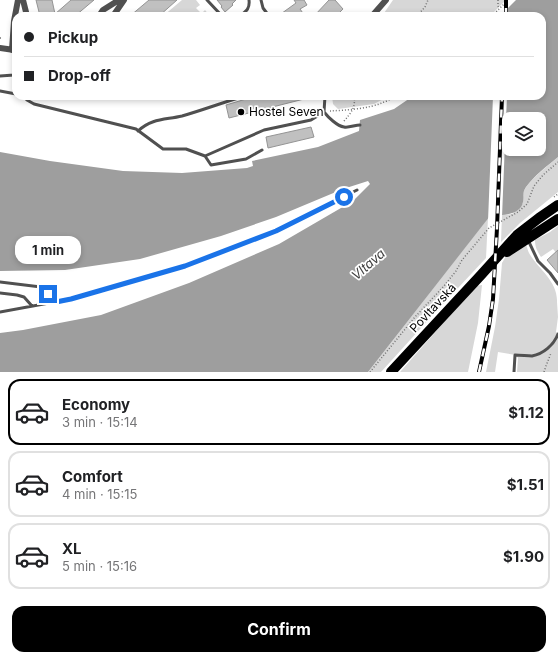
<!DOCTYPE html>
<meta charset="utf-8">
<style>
:root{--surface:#fff;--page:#f6f6f6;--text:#202124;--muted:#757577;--line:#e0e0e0;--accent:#000}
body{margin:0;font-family:Inter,sans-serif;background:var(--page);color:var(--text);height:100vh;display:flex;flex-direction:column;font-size:15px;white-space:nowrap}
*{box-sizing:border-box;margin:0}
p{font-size:13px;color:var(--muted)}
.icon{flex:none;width:22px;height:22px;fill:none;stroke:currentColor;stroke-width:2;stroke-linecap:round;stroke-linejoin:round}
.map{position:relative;height:372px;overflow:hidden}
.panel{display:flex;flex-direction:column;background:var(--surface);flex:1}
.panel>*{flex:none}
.hud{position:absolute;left:12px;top:12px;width:534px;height:88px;border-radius:12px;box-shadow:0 2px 6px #0003;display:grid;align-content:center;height:88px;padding:0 12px;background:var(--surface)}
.buttons{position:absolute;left:502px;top:112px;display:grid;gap:8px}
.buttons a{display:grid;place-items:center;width:44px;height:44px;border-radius:8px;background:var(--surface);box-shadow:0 2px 6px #0003;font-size:20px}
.end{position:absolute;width:18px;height:18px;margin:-9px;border:5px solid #1a73e8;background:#fff;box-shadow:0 0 0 2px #fff}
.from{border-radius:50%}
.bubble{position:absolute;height:28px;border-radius:12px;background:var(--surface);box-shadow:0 2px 6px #0003;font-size:13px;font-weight:700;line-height:28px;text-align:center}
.hud b{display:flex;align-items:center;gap:14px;height:38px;font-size:15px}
.hud b+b{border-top:1px solid var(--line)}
.hud i{width:10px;height:10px;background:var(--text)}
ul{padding:7px 0 0;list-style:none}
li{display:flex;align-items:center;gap:12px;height:66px;margin:0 8px 6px;padding:0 4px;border:2px solid var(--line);border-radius:12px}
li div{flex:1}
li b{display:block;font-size:15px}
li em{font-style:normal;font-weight:700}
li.selected{border-color:var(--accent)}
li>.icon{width:36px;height:36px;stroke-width:1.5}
.cta{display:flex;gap:8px;margin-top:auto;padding:8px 12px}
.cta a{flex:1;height:46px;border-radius:12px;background:var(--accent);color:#fff;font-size:16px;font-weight:700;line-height:46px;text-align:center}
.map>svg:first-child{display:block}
.green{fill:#d7d7d7}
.water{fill:#9e9e9e;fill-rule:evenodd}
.pier{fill:#fff}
.building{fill:#c0c0c0;stroke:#949494}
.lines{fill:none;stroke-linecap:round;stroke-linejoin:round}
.path{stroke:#727272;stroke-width:1.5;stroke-dasharray:1 2;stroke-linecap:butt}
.lane{stroke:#505050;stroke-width:3}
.street{stroke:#505050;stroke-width:6}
.primary{stroke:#000;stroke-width:10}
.rail-casing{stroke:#000;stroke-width:4}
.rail{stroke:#fff;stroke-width:2.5;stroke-dasharray:8;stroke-linecap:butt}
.route{stroke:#1a73e8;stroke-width:5}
.poi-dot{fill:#000;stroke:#fff;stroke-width:1.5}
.labels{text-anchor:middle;stroke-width:3.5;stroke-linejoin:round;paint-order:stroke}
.poi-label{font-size:12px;fill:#000;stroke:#fff;text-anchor:start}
.street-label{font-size:12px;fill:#000;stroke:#fff}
.water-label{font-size:13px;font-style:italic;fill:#3f3f3f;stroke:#fff}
</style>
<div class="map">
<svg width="558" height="372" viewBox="0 0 558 372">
<rect width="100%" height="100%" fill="#fff"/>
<!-- green -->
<path class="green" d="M182,0H196L200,5L196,8L202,14L203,13V12L205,10L210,16H163Z
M393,0H506L490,16H382Z
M332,96H389L374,104L338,109L333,104Z
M558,157V192L520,223L501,242L502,215L512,214L523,203C523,200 522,197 523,194C525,183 550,164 558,157Z
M488,218L486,258L431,317L381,372H368Z
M558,226V255L553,249L541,257C537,251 535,247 535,240L550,232Z
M526,245C527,247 528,251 529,253C538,269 558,281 557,302L558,317L556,332L558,333V372H517L518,358L516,355L498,352L495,372H486L495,327L499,299L502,263L506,256Z
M482,285L478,323L468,372H400L476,286Z"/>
<!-- water -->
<path class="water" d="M516,0H558V157C547,166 534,176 526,187C522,193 524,196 523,202C520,216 501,215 490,216L368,372H0V333L23,330L101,315L189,283L279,244L353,201L370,184L368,181L343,189L276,217L221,236L140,259L65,270L0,271V152L50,161L123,171L182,173L247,168L253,166L252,161L318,147L359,131L360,120L394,109L413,96H542V16H500ZM509,119H539V149H509Z"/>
<!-- pier -->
<path class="pier" d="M493,96H507L505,142L502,217L494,216L492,217L488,221Z"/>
<!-- building -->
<path class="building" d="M36,0H52L55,14L71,0H94L75,16H40Z
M149,0H177L159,16H130Z
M217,0H236L232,4L233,5L225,12L221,7L222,6Z
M294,0H304L307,5L300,9L305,16H278L296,3Z
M329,0H335L343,9L336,16H314Z
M248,96H252L253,99L262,96H307L308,98L229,118L226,105L246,99Z
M311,127L314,137L268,148L266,137Z
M558,250V273L547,260Z"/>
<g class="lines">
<!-- path -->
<path class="path" d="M498,0V6L499,8
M417,16L425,7L428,0
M492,16L508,0
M0,38H1
M330,111C346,110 369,109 384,102C388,101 392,98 395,96
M344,121C351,113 356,107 354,96
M554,197L558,194
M370,372L415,317L444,286L456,271L462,260L489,228L518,212L527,204L534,186L543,175L558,162
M544,372L546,366L551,353"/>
<!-- lane -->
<path class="lane" d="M207,0L222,16
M261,0L263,8L269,16
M240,16C247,11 250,8 249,0
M0,76L14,75L16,74
M0,91L16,94
M24,96L27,100L34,104L136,129L163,149H186L205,156L264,130L311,120L324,112
M325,96L324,112C328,117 337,126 344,127C349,128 355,125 360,125
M138,131C152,118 165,120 182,116C203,110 224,102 245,96
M205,156L211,165L246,159L262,150
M528,240L538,261L550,273L558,284
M0,282L41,287L56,302
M0,293L17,295L24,297L32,306
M0,312L71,299L185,266L276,231L357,190
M514,372L515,355C521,355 527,356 532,356C543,354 554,345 558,334"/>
<!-- street -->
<path class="street" d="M23,0L27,16
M99,16L103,10L119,0
M113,16L124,0
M372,16L386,0
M0,48L14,50
M12,50L14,21L18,0"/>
<!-- primary -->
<path class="primary" d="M507,252L558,219
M391,372L481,275L517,235L539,218L558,205"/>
<!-- rail casing -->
<g class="rail-casing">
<path id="rail" d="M506,16V0
M479,372L489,326L493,299L497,228L502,96"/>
</g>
<!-- rail -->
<use href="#rail" class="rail"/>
</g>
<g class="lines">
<!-- route -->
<path class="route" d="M48,294L56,302L71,299L185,266L276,231L344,197"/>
</g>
<!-- markers -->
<circle class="poi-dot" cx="241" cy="112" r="4"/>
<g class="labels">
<!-- poi labels -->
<g class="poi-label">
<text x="249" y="116">Hostel Seven</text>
</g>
<!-- street labels -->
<g class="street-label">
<text transform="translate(433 308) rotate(-47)" y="4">Povltavská</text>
</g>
<!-- water labels -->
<g class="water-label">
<text transform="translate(368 264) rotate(-41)" y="5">Vltava</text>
</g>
</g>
</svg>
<div class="buttons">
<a><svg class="icon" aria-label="layers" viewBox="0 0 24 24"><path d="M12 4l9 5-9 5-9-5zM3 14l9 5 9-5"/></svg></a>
</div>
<i class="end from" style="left:344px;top:197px"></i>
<i class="end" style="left:48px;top:294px"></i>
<div class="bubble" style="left:15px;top:236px;width:66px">1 min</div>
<div class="hud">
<b><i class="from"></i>Pickup</b>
<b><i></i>Drop-off</b>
</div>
</div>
<section class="panel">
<ul>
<li class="selected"><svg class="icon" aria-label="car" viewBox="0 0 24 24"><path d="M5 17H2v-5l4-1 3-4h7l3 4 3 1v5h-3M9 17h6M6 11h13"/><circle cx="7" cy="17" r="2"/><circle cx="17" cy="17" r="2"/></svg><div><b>Economy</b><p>3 min · 15:14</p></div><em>$1.12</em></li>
<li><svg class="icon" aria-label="car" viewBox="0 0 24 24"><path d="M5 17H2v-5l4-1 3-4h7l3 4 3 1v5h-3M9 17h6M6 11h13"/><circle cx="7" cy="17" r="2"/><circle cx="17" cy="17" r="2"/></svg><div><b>Comfort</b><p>4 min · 15:15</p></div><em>$1.51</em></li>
<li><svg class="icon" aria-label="car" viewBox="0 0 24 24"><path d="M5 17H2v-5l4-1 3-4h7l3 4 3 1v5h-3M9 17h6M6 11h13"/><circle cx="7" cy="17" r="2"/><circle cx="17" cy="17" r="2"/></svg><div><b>XL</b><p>5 min · 15:16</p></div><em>$1.90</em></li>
</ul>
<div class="cta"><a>Confirm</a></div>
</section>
